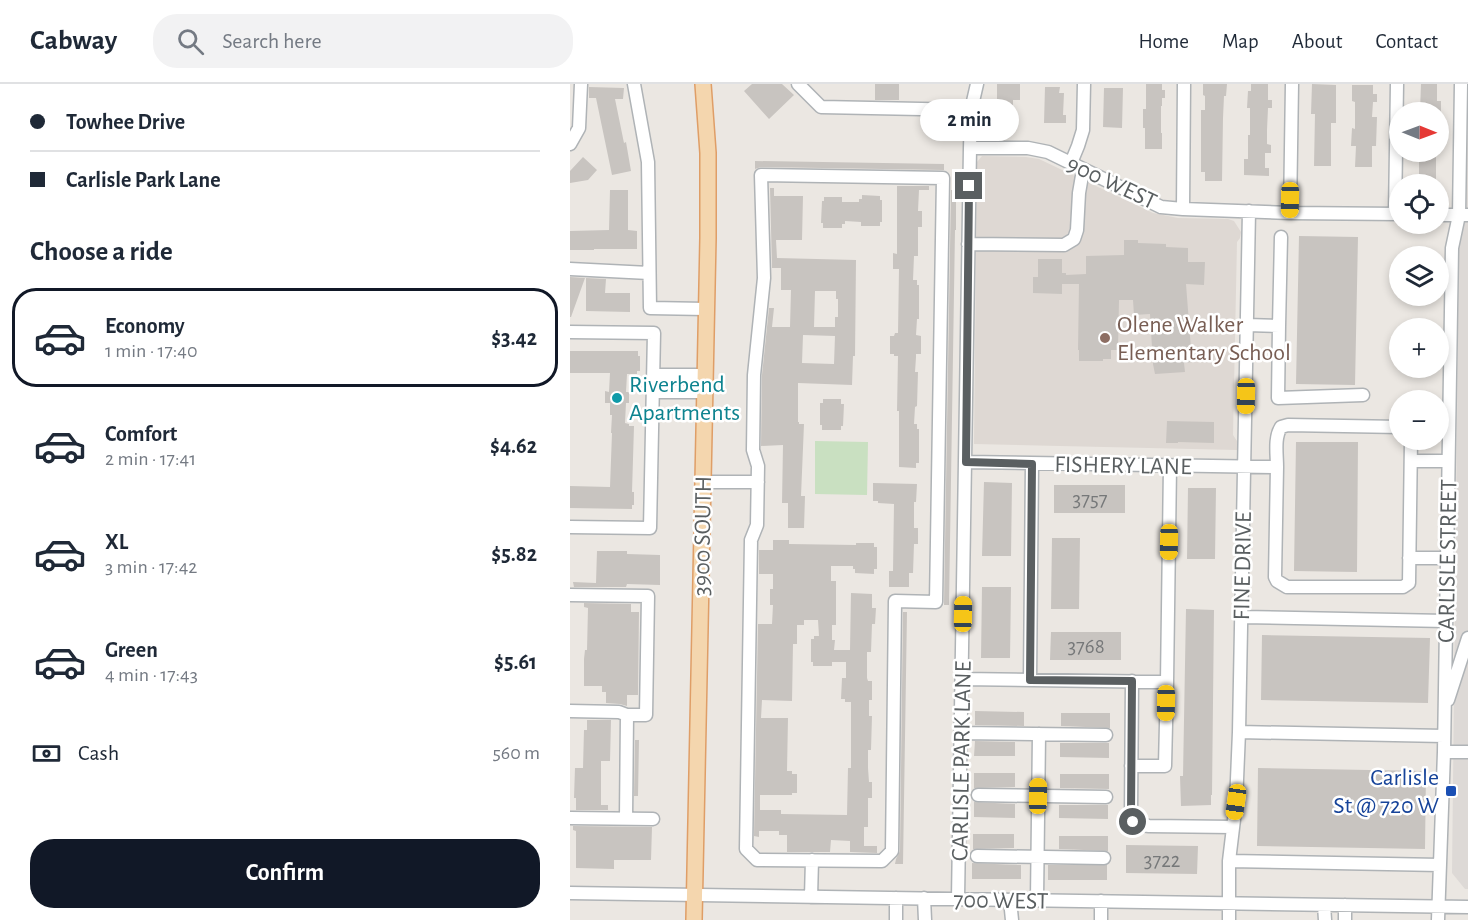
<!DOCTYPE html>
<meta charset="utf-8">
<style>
:root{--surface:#fff;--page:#f2f2f3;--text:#1f2937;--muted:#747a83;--line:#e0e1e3;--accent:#111827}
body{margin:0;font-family:"Alegreya Sans",sans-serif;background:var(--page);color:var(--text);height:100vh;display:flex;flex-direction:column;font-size:22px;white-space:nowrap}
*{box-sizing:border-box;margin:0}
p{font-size:20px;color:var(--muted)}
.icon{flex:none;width:33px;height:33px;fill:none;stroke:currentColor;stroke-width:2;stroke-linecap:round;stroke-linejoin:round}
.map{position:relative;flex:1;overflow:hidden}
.side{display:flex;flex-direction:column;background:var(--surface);width:570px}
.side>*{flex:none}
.guide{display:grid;align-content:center;height:132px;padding:0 30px;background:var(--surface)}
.needle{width:39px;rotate:91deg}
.controls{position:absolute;left:819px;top:18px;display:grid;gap:12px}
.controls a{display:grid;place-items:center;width:60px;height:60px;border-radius:50%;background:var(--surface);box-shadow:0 3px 9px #0003;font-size:30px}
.end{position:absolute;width:27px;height:27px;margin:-14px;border:8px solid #5a5f61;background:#fff;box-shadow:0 0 0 3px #fff}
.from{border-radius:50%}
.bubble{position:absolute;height:42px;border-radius:21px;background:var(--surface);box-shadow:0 3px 9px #0003;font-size:20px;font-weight:600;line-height:42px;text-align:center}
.car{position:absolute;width:18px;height:36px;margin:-18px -9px;border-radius:8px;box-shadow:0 0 4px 2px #0007;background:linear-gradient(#f5c518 24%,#345 0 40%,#f5c518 0 76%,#345 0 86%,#f5c518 0)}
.guide b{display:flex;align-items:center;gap:21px;height:57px;font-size:22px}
.guide b+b{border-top:2px solid var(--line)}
.guide i{width:15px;height:15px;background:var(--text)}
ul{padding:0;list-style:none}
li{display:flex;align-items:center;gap:18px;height:99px;margin:0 12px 9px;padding:0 18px;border:3px solid transparent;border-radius:24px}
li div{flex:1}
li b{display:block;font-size:22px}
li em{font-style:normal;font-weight:600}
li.selected{border-color:var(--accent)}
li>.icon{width:54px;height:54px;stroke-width:1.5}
h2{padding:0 30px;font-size:27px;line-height:72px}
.pay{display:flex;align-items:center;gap:15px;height:66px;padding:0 30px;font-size:22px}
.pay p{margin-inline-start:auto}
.cta{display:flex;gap:12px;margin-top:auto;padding:12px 30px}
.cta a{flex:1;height:69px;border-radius:24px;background:var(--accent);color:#fff;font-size:24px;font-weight:600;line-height:69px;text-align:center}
header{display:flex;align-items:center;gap:36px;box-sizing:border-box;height:84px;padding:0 30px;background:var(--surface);border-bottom:2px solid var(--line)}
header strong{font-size:28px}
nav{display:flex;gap:33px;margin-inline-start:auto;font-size:21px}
.search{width:420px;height:54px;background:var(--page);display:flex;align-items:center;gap:15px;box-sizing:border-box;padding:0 21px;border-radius:24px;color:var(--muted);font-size:22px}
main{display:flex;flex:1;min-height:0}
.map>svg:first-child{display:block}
.industrial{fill:#ddd9d6}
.education{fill:#ded8d3}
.green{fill:#c9e0c1}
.building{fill:#c8c4c0;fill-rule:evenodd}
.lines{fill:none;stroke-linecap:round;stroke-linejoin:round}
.minor-casing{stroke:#afb3b6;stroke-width:15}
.major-casing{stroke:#df9e67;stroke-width:18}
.minor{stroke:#fff;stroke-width:12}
.major{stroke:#f4d6ae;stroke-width:15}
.route{stroke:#5a5f61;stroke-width:8}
.education-dot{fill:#8d6e63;stroke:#fff;stroke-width:2}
.culture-dot{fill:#0f9aa8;stroke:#fff;stroke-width:2}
.transit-dot{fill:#1a4fb4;stroke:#fff;stroke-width:2}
.labels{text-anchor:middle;stroke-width:5;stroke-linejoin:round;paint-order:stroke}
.number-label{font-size:21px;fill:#767879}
.street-label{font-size:24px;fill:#5a5f61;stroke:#fff}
.education-label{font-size:24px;fill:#785e54;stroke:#fff;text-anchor:start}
.culture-label{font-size:24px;fill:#0d838f;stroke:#fff;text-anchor:start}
.transit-label{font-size:24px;fill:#164399;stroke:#fff;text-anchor:end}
</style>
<header>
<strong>Cabway</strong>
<div class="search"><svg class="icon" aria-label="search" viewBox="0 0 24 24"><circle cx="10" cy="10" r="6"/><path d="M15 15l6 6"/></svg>Search here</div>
<nav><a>Home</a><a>Map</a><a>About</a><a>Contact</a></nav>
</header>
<main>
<section class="side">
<div class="guide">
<b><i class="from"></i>Towhee Drive</b>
<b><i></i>Carlisle Park Lane</b>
</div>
<h2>Choose a ride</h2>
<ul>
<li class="selected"><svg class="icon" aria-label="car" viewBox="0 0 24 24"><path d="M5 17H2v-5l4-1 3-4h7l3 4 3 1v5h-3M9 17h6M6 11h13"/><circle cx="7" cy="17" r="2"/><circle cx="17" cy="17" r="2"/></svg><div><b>Economy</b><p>1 min · 17:40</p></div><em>$3.42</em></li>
<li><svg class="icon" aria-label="car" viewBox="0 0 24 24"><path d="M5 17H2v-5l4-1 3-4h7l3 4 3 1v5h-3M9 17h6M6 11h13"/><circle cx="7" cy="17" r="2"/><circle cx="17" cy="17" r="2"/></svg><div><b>Comfort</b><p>2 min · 17:41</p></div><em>$4.62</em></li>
<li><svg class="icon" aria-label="car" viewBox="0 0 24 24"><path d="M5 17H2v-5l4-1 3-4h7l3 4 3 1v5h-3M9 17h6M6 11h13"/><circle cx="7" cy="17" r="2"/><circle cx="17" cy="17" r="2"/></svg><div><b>XL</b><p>3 min · 17:42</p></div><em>$5.82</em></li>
<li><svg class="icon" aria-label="car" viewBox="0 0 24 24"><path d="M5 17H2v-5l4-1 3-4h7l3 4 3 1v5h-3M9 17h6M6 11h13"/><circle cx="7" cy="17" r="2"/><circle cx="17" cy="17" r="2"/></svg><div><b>Green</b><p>4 min · 17:43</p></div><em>$5.61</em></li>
</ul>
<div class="pay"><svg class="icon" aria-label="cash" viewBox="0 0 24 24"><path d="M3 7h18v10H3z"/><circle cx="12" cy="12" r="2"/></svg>Cash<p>560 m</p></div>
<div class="cta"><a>Confirm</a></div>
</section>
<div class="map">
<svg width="898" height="836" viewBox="0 0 898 836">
<rect width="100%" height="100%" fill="#ebe7e2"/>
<!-- industrial -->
<path class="industrial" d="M898,24V805H895L882,789L889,161L895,127Z"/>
<!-- education -->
<path class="education" d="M412,72L456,73L469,75L583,129L608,134L658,135L664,137L671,148L670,154L667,158L663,351L667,357V366L404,360L407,78Z"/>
<!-- green -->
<path class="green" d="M245,357L298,358L297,411L245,410Z"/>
<!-- building -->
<path class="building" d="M182,0H212L224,11L199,35L174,7Z
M305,0H329V16H305Z
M427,0H450V16H443V39L420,38V30H423L424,21H427Z
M576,0H592V6H595V14H592V22H591V49H592V65H575V44H573V25H576Z
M633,0H657L656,12H654L653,34L652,97H635V88H631V26H635V12L633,11Z
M681,0H698V16H702V24H698L697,46V60L701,61V69H695V84H699V92L674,91V75H678V51H680V24H677L678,7H681Z
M742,0L766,1V39H761V82H744L745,30H741Z
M851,0H867V17H871V28H850Z
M782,1H803V10H807V18H803L802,33H807L806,62H802V83H785L786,62H781L782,44L785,45V18L782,17Z
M19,3L54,4L53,15H45L54,59L56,58L61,87L42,91L26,14H19Z
M475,3H490L489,9H494L493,31H496V39H474Z
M534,4H553L552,44L533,43Z
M849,68H866V99H849Z
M13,73L27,86L18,96L0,99V87Z
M185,77L374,80V86L191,83L185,85Z
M327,102H359V106H349L348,127H352V143H348V172H344L343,196H347V201H349V235H347L346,251L351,252V270H346V273L345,288H348L347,322L345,323L344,340H347V345H349V379H346V384L329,383V327H327L328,272H324V270H320V252H324L325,249H328L329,185H323V169L327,170Z
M200,104H204V112H233L232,156H206L207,174L286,176L285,272H283L282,301L228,299V338H229V340H234L231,412H235L234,444H218V419H212L213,361L191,362L192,291L199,224H204L202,243H220L221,206H211V184H202ZM245,207H266V215H268V233H265V243H244ZM233,251L265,252L264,280L232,279Z
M40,106H58V146L67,147V165H24V166H0V147L39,146Z
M381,106H386V146H385L379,521H374Z
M292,111L310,112V116H312V138H310V142H291V138L275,137V140H272V144H253V139H251L252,117H254V113H272V118H289V115H292Z
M729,152L788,153L785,301L726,300Z
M554,156H568V159L596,160V163L618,164V178H635L634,201L616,200L622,278L614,279L615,288L585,290L583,280L580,230L564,231L563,216H549L548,266H541V275H533V277H509V266H508L509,200H492V210L463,209V193H468V175H492V189H496V191L516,190V172L554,171Z
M0,193L15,194L1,233H0Z
M16,194L36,195L35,209H60V228L16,227Z
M0,267H68V272H70V287H67V290H57L56,308H59V319H56L55,339L59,340V342H64L62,408H64V421H62V425L0,424V402L40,403L42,349H41L42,331H40V319H35V307L39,308L40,289H0Z
M253,315H271V320H274L273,342H271V346H252V341H250V319H253Z
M597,337L644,338V359L608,358V359H596Z
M726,358H788L787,488L724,487Z
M414,398L442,399L441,472H412Z
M303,399L347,400L346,418H344V444H348V460H344L343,489H339V503H319V487H323L324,420L308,419V417H303Z
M484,401H555V429H484Z
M618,404H646L645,475H617Z
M482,454H510L509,525H481Z
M203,456H219V460L286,461V459H304V463H307V485H304V490L285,489V485H283V482H261V497H266V541H262V556H265L264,566H280L281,509L302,510V524H306L305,540H302L301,568H297V594L298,597H302V616H299V632H302L301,666H298V684L299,698H302V714H298V743H294V762H307V769L280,768V757L261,756L260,768H217V751H209V747H189V753L184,752L188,540H202L203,521H200V505H203V490H189V466H203ZM234,536H248L249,552H244V555H241V578H243V582H262V578H276V594H272L271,615H275V618H281V684H278L277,731L211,730V726H190V711H222V709H227V690H222V687H217L218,634H191L192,616L222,617L223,560H227V541H234Z
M27,467H57V470L90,471V501L57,500L56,503H4L3,498L26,499Z
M412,503H441L440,574H411Z
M14,519L61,520V528H69L68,611H57V622L50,620L36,619V608H32V602H14V575L15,566H17L18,524L14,523Z
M616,525L644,526L642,711H641V721L611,722L610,692H613Z
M333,528H337L333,780H325L326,775L330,767Z
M481,548H551V576H480Z
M692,551L860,554L858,619L691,616Z
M405,627L454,628V642L405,641Z
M491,629H540V644L491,642Z
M17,636H41L40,677H31V721H38V726H6V714H4L5,684H13L14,646H17Z
M65,656H69L68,712H64Z
M405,657L445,658V672H404Z
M490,659H539V674L490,673Z
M688,684L856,687L855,765L687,762Z
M404,689H445V703L404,704Z
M490,690H539V705L490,704Z
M404,718L445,720V734L404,733Z
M489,721H538V735L489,734Z
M3,742L82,743L81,776H44V785L6,784V747L3,746Z
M403,750H444V764L403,765Z
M489,752H538V767L489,765Z
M556,761L628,762L627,790L556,789Z
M402,779L451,781V795H402Z
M478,781H537V796H478Z"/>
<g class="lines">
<!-- minor casing -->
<g class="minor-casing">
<path id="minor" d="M64,0L78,78L80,224L136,225
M228,0L251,23L401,26
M0,60L9,44L11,0
M400,64H458L478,68L591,123L613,125L720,129L830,130
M501,79L508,62L513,46L514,0
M191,91L373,94L366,518L325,517L322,767L312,777L187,776L176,765L181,456L187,441L188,382L183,366L184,291L194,194Z
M613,125L614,0
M720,129L722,0
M825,130L827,0
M868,131H898
M398,160L494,161L504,155L507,146L509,109L513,86
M0,185L79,189
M677,241L709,242L711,153
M709,242L708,314L793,311
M0,248L84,249L80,444L0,443
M84,291H135
M83,308H135
M842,377H878
M396,378L707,383L705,493L707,497L717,503H833L839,499L841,356
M707,383C707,370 704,354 711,343L718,341L830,343
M133,398H188
M839,474H876
M0,511L78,512L76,631H57L49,628L0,627
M671,533L876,537
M392,595L597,598L600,382
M460,596L462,380
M562,597L561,730L564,740L579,742L663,743
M878,616L898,554
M669,648L874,652
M392,649L536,651
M874,668H898
M561,682H595L597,598
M408,711L536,713
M0,734L83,735
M56,734L57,631
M407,772L534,774
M659,777L870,781
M0,809L898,823
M241,813L242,776
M326,814V836
M354,814L355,836
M388,815L400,64L401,26L407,0
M440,816L442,836
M467,816L469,650
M754,821L755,836
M531,836V817
M659,836V777L666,719L669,648L679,127
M775,836V821
M868,836L874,668L882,164L889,131L891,0"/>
</g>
<!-- major casing -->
<g class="major-casing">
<path id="major" d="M124,836L138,154V69L133,0"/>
</g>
<!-- minor -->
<use href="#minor" class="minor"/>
<!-- major -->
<use href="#major" class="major"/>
</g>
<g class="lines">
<!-- route -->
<path class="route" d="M399,102L396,378L462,380L460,596L562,597L561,730L563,738"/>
</g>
<!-- markers -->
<circle class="education-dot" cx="535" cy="254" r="6"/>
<circle class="culture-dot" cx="47" cy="314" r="6"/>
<rect class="transit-dot" x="875" y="701" width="12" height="12" rx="3"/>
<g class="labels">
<!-- number labels -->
<g class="number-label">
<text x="520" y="422">3757</text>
<text x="516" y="569">3768</text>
<text x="592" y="783">3722</text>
</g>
<!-- street labels -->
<g class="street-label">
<text transform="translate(542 98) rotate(25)" y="8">900 WEST</text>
<text transform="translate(553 381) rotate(1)" y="8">FISHERY LANE</text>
<text transform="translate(132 452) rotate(-89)" y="8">3900 SOUTH</text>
<text transform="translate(877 477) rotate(-89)" y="8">CARLISLE STREET</text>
<text transform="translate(672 482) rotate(-89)" y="8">FINE DRIVE</text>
<text transform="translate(391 677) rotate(-89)" y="8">CARLISLE PARK LANE</text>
<text transform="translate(431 816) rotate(1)" y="8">700 WEST</text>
</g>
<!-- education labels -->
<g class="education-label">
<text x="547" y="248">Olene Walker<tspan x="547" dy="28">Elementary School</tspan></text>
</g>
<!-- culture labels -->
<g class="culture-label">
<text x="59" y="308">Riverbend<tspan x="59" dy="28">Apartments</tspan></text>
</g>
<!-- transit labels -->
<g class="transit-label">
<text x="869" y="701">Carlisle<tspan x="869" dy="28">St @ 720 W</tspan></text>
</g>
</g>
</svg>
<div class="controls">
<a><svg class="needle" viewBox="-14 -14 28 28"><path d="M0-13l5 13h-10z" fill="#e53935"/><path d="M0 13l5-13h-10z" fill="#747a83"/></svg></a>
<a><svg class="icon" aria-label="locate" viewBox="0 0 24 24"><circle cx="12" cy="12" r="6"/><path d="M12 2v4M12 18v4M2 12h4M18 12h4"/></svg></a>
<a><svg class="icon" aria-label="layers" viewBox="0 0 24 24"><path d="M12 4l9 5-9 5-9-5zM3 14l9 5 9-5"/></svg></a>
<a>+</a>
<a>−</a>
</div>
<i class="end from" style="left:563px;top:738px"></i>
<i class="end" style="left:399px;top:102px"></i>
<div class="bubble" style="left:350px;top:15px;width:99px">2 min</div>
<i class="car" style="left:720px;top:116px;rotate:181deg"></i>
<i class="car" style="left:676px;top:312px;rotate:181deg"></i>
<i class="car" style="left:599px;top:458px;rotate:181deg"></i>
<i class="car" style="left:393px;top:530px;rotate:1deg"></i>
<i class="car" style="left:596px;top:619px;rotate:181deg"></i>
<i class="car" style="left:468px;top:712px;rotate:1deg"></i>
<i class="car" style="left:666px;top:718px;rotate:188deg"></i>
</div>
</main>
